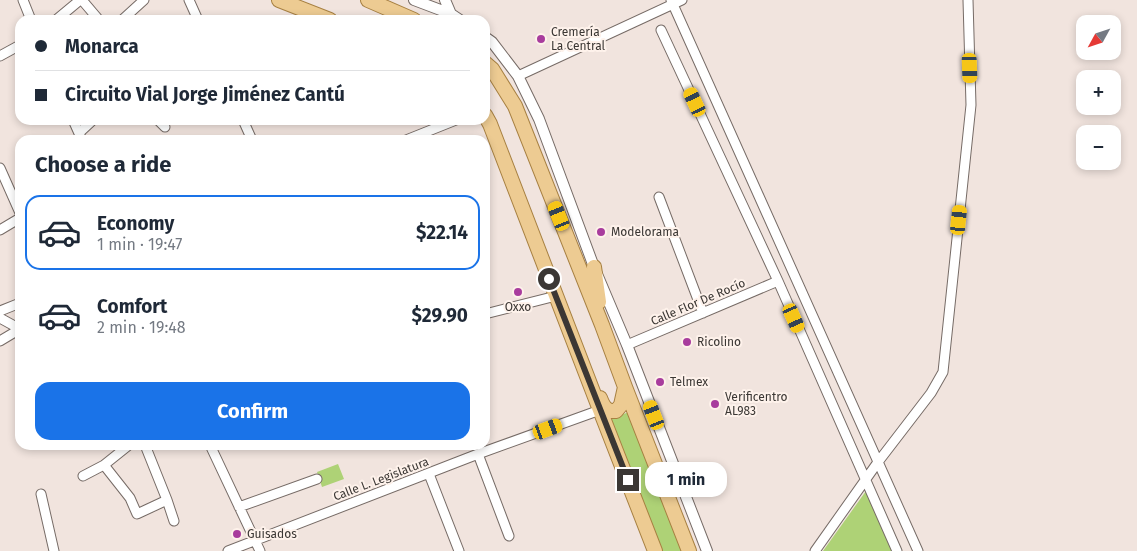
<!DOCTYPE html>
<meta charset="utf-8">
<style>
:root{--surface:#fff;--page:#f2f2f3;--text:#1f2937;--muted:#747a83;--line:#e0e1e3;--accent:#1a73e8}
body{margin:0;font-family:"Fira Sans",sans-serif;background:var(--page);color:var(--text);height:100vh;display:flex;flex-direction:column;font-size:19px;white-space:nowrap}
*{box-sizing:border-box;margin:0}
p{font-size:16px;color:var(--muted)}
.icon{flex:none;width:28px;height:28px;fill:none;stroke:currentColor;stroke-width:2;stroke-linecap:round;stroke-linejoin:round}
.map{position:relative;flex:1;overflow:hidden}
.panel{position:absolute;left:15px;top:135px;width:475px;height:315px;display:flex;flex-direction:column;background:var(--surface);border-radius:15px;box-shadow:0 2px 8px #0003}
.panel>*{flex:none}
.top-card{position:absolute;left:15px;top:15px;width:475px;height:110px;border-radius:15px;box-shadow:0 2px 8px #0003;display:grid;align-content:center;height:110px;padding:0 20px;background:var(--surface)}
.needle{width:32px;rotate:230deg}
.fabs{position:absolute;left:1076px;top:15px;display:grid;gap:10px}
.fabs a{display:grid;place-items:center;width:45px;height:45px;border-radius:10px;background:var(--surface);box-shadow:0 2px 8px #0003;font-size:25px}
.end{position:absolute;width:22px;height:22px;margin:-11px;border:6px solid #3b3734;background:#fff;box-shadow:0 0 0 2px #fff}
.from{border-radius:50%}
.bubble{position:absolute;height:35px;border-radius:15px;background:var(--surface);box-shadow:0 2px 8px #0003;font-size:16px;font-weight:700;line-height:35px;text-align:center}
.car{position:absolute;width:15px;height:30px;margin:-15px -8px;border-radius:6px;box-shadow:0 0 4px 1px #0007;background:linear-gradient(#f5c518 24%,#345 0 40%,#f5c518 0 76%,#345 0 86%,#f5c518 0)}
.top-card b{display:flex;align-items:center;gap:18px;height:48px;font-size:19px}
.top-card b+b{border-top:1px solid var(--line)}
.top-card i{width:12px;height:12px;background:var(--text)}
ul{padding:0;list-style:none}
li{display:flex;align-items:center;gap:15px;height:75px;margin:0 10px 8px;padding:0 10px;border:2px solid transparent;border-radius:15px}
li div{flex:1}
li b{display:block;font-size:19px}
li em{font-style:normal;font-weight:700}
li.current{border-color:var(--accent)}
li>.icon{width:45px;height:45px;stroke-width:1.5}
h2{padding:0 20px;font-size:22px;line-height:60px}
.primary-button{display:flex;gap:10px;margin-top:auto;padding:10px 20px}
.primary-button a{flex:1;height:58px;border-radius:15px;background:var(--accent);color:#fff;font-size:20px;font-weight:700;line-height:58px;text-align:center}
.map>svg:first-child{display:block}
.green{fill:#aed276}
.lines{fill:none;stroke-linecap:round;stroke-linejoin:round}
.minor-casing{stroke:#766b66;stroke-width:11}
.tertiary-casing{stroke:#766b66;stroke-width:12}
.primary-casing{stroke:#a78042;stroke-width:16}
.minor{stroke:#fff;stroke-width:9}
.tertiary{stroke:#fff;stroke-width:10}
.primary{stroke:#edcb92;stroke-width:14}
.route{stroke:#3b3734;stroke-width:6}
.poi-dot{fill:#a83c9d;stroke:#fef2eb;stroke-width:2}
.labels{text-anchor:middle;stroke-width:4;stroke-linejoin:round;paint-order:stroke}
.poi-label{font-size:12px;fill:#3b3734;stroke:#fef2eb;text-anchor:start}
.street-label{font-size:12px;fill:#3b3734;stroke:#fef2eb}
</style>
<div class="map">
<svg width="1137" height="551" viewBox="0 0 1137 551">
<rect width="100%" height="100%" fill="#f1e4de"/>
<!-- green -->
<path class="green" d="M629,412L683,551H662L610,419Z
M338,464L344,479L322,487L317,472Z
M866,491L893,551H823Z"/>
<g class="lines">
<!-- minor casing -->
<g class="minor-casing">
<path id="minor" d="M23,0L31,20
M82,0L99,20
M189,0L198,20
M671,0L918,551
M56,20L80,0
M122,20L144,0
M661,30L778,281L897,551
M0,56L20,45
M518,76L682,0
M73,120L82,140
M158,120L165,127
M243,120L252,140
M79,133L93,120
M406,140L456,120
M0,168L20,213
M659,197L703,313
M0,230L20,218
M0,311L20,303
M485,314L556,296
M0,318L20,329L0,341
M627,345L778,281
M145,445L167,500L174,521
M210,445L260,551
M478,454L509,536
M104,465L130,498L137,514L167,500
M429,474L459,551
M83,476L104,465L129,445
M41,494L54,551
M239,507L317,479
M228,551L478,454L600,410
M815,551L878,462L931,393L943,372L971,105L968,0"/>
</g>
<!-- tertiary casing -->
<g class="tertiary-casing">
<path id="tertiary" d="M414,0L451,14L460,20
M445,0L451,14
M485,37L492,42L518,76L539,119L594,267L627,345L707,551"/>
</g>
<!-- primary casing -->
<g class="primary-casing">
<path id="primary" d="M279,0L330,20
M368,0L414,20
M485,63L492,69L515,106L602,325L625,387L689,551
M485,115L490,124L600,410L655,551
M594,267L599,302
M600,398C603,406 606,412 616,411L621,405L625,387"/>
</g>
<!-- minor -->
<use href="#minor" class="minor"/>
<!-- tertiary -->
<use href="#tertiary" class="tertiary"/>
<!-- primary -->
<use href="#primary" class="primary"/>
</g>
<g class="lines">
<!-- route -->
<path class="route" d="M549,279L628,480"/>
</g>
<!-- markers -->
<g class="poi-dot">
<circle cx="541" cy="39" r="5"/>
<circle cx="601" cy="232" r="5"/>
<circle cx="518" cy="292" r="5"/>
<circle cx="687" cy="342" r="5"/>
<circle cx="660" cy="382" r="5"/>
<circle cx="715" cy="404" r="5"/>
<circle cx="237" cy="534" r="5"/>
</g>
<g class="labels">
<!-- poi labels -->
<g class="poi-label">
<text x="551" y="36">Cremería<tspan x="551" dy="14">La Central</tspan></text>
<text x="611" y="236">Modelorama</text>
<text x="518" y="311" text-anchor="middle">Oxxo</text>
<text x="697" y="346">Ricolino</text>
<text x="670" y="386">Telmex</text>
<text x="725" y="401">Verificentro<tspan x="725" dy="14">AL983</tspan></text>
<text x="247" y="538">Guisados</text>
</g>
<!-- street labels -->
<g class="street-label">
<text transform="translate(698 302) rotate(-23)" y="4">Calle Flor De Rocío</text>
<text transform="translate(381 479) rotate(-21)" y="4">Calle L. Legislatura</text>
</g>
</g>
</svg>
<div class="fabs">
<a><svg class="needle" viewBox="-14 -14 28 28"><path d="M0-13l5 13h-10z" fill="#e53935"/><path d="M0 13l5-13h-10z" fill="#747a83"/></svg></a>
<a>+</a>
<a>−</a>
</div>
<i class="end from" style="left:549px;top:279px"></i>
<i class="end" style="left:628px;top:480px"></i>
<div class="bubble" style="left:645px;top:462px;width:82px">1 min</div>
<i class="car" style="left:970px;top:68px;rotate:178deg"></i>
<i class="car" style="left:695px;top:102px;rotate:335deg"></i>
<i class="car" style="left:559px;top:216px;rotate:338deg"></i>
<i class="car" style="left:959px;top:220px;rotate:6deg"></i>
<i class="car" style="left:794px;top:318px;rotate:156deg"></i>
<i class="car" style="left:654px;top:415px;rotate:339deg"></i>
<i class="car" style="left:548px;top:429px;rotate:70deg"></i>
<div class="top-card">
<b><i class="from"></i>Monarca</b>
<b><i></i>Circuito Vial Jorge Jiménez Cantú</b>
</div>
<section class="panel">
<h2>Choose a ride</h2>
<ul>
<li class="current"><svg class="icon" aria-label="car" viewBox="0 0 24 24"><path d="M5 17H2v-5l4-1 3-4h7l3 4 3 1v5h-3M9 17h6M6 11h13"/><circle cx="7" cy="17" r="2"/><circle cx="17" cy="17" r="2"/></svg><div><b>Economy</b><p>1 min · 19:47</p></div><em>$22.14</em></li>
<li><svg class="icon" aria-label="car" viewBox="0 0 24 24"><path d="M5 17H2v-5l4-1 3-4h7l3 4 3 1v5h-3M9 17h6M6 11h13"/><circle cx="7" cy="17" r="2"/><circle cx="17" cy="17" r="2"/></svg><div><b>Comfort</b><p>2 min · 19:48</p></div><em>$29.90</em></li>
</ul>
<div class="primary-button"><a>Confirm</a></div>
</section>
</div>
